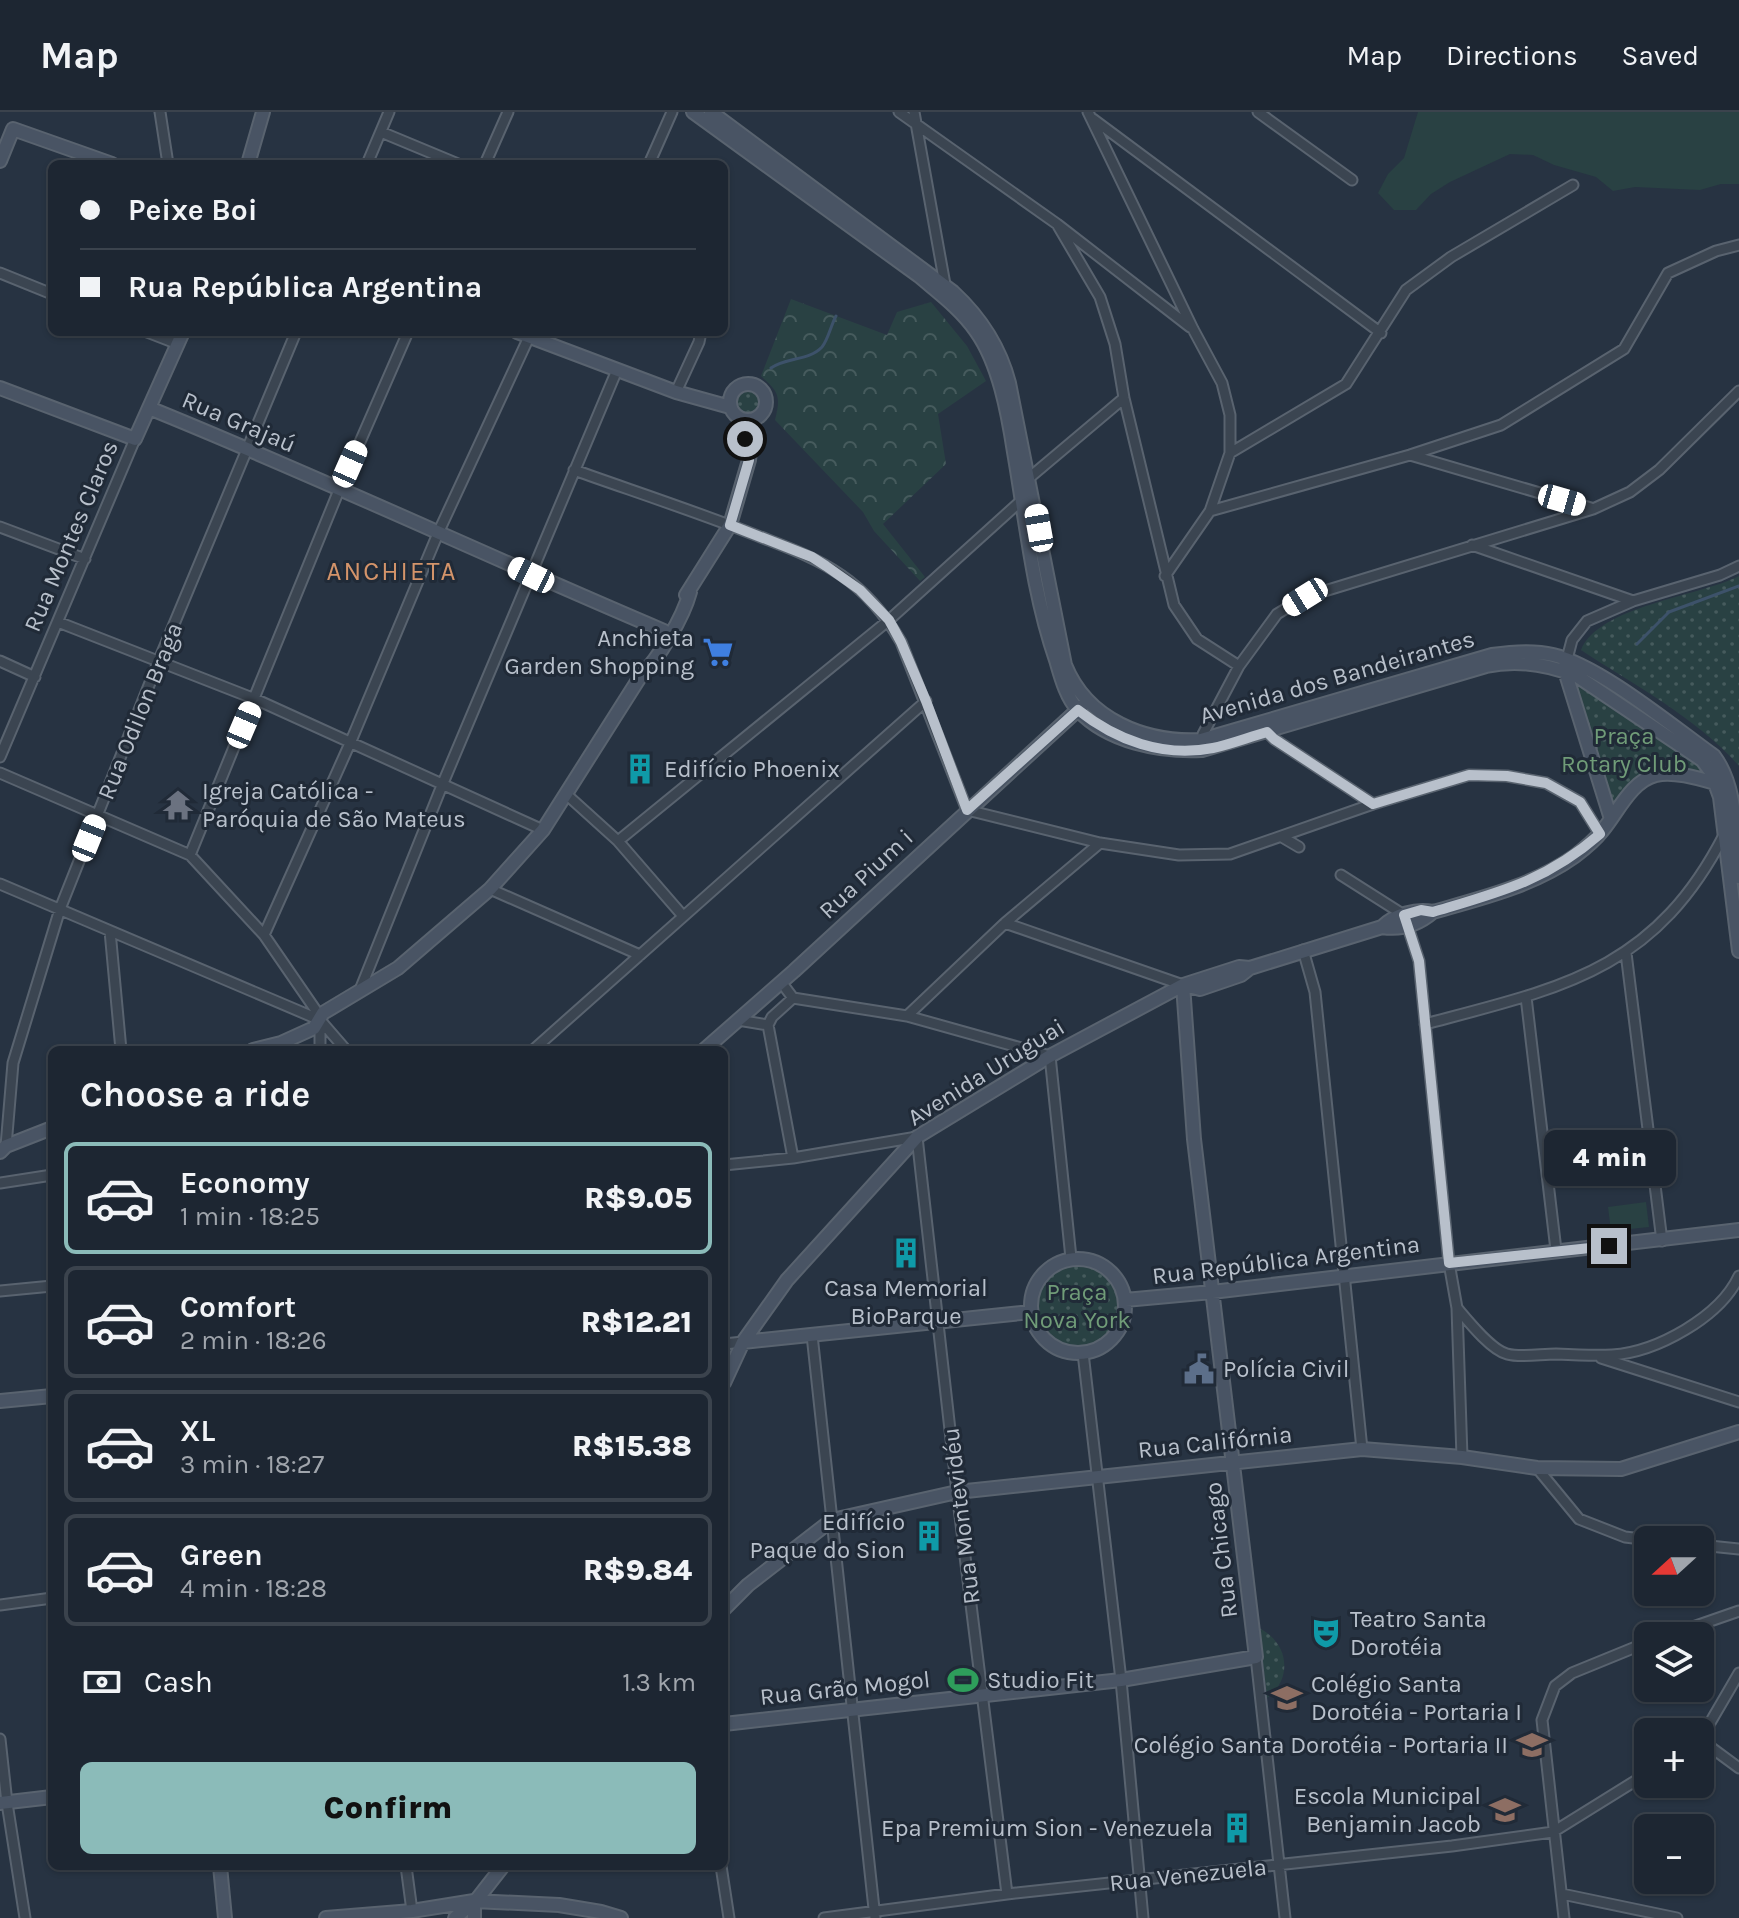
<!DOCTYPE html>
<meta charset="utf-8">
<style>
:root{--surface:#1d2632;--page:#2a323e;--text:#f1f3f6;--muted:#a0a5ac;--line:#3b434d;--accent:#8bbbb9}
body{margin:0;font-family:Karla,sans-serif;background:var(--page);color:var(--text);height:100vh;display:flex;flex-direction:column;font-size:30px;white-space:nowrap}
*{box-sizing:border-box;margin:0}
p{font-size:26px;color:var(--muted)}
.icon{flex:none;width:44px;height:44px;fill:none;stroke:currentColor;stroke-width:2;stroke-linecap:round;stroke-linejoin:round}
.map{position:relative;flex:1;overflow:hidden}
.panel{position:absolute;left:48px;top:934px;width:680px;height:824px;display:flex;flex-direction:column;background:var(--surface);border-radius:12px;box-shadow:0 2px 6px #0004,0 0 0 2px var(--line)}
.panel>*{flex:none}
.banner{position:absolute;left:48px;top:48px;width:680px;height:176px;border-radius:12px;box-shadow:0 2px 6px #0004,0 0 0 2px var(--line);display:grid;align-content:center;height:176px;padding:0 32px;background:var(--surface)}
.needle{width:52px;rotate:249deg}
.fabs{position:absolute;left:1634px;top:1414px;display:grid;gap:16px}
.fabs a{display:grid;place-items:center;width:80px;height:80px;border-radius:12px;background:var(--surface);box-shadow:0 2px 6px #0004,0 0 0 2px var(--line);font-size:40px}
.end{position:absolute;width:36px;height:36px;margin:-18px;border:10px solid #b8c0cb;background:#111;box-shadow:0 0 0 4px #111}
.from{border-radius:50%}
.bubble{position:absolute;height:56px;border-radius:12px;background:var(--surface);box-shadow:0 2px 6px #0004,0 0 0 2px var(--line);font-size:26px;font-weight:800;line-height:56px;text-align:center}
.car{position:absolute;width:24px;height:48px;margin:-24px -12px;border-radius:10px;box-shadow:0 0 6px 2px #0007;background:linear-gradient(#fff 24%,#345 0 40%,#fff 0 76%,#345 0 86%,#fff 0)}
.banner b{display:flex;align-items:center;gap:28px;height:76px;font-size:30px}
.banner b+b{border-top:2px solid var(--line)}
.banner i{width:20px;height:20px;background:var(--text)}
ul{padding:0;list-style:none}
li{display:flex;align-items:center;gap:24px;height:112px;margin:0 16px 12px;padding:0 16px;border:4px solid var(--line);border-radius:12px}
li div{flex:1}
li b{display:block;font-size:30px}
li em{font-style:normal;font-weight:800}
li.on{border-color:var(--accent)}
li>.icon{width:72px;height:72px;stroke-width:1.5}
h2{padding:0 32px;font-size:36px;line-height:96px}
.pay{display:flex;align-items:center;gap:20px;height:88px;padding:0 32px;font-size:30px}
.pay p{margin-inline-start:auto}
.button{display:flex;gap:16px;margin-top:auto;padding:16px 32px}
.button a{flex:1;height:92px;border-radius:12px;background:var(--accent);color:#111;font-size:32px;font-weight:800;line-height:92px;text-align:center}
header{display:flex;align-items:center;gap:48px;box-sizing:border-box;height:112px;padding:0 40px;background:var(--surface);border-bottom:2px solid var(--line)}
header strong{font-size:38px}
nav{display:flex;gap:44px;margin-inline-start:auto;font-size:28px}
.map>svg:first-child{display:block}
.grass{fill:#294143}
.forest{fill:url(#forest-crowns)}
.park{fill:url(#park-dots)}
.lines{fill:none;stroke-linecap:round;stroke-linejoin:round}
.stream{stroke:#3d526a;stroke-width:3}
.street-casing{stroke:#59636f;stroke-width:13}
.secondary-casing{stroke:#59636f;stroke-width:16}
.street{stroke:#3b4551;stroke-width:9}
.secondary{stroke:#495464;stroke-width:12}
.route{stroke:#b8c0cb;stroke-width:10}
.labels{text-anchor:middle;stroke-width:6;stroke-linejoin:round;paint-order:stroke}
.street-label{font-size:24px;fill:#b8c0cb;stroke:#202a37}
.poi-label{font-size:24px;fill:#b8c0cb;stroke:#202a37;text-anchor:start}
.park-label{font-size:24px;fill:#709c78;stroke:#202a37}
.neighbourhood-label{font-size:26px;letter-spacing:2px;fill:#d4946a;stroke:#202a37}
</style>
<header>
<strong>Map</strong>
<nav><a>Map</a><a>Directions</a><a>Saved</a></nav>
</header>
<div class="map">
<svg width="1739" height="1806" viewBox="0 0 1739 1806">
<defs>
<pattern id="forest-crowns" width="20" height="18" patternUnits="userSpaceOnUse" patternTransform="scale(2)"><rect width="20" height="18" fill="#294143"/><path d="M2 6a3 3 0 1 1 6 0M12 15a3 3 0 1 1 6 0" fill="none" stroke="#465b5d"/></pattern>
<pattern id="park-dots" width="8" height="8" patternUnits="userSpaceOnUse" patternTransform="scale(2)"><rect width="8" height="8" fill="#294143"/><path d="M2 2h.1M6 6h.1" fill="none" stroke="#465b5d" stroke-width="1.8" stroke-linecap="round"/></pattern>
</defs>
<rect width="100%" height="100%" fill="#273342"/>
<!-- grass -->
<path class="grass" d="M1418,0H1739V72H1721L1700,78L1635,75L1613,79L1596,65L1554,53L1533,43L1510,42L1450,70L1431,82L1416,98H1394L1378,81L1388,62L1404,46Z
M1646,1090L1649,1115L1611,1119L1608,1095Z"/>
<!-- forest -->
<path class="forest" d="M791,187L887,223L897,200L931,190L967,234L986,269L938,302L946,352L883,412L925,465L920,469L874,419L863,400L775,308C781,284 779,280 761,264Z"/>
<!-- park -->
<path class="park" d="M737 291a12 12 0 1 1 24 0a12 12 0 1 1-24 0Z
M1739,464V654C1697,606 1634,573 1581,538C1599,494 1697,485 1739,464Z
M1576,569L1698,651L1703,662C1652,657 1646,652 1612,694Z
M1035 1194a42 42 0 1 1 84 0a42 42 0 1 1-84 0Z
M1259,1516C1288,1530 1294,1566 1267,1586Z"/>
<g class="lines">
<!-- stream -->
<path class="stream" d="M771,256C786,245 809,249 822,235C828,228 831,213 836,204
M1637,532L1669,500L1739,474"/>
<!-- street casing -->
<g class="street-casing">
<path id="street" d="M160,0L168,52
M899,0L1057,112L1190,215
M914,0L946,178
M1088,0L1193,217L1222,271L1230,303V341L1210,399L1165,464
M1258,0L1352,68
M1093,7L1381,221
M381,20L458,52
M367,52L389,0
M485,52L508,0
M649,52L672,0
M1057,112L1100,185L1115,232L1124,286L1174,493L1197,527L1239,554
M0,161L52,182
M147,220L178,232
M676,280L699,230L701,220
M1230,341L1346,272L1406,178L1451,145L1573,73
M1410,343L1591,396
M574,358C636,380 697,400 758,424C786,435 815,445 841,463C866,480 886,504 901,530L967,698L1100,731L1179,743L1230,742L1373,692L1469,663L1507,664L1546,671L1580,690L1600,722
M1029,366L1124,286
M1210,399L1410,343L1501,313L1624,237L1668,161L1716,139L1739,133
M0,415L85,447
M1472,433L1633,489
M58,510L255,587L543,718
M1567,547L1572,528L1587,509L1633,489L1720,463L1739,454
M0,549L35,565
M1267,620L1274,627L1373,692
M1201,633L1203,622L1239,554L1277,502L1305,485L1593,397L1630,380L1659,358L1739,279
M0,645L135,327
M0,661L190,743L264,823L317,900L320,908L346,938
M566,682L618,729L683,804
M1282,725L1299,735
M618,729L889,508L1023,387
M190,743L339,378L408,220
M1341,763L1404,803L1419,849L1449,1151L1457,1196L1462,1345
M0,772L320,908
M490,777L640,843
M1005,811L1183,873
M110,819L121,938
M264,823L351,629L439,419L529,225
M1303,838L1315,880L1362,1337
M1626,841L1662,1129
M781,870L793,886L907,904L1050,944L1071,1146
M360,878L443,671L617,258
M1526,885L1556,1138
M907,904L1005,811L1100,731
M738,908L768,913
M1425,912C1561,876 1654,859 1724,723
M320,938V908
M533,938L926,589
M6,1034L13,951L60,797L159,548L296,220
M793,1046L768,913L772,905L793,886
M724,1053L793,1046L917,1025L957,1380L1007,1782
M0,1071L52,1063
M0,1179L52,1174
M1457,1196C1468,1209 1491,1238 1507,1242C1521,1246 1541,1242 1556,1242C1575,1243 1594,1244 1612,1243C1657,1240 1720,1205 1739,1164
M812,1223L875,1806
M724,1232L743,1230
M1083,1241L1121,1568L1143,1806
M1601,1246L1739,1290
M1537,1356L1579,1407L1625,1425L1650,1428
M1700,1433L1739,1437
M0,1493L52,1486
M1667,1524L1739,1499
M1256,1545L1285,1806
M0,1627L7,1691L25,1806
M1700,1628L1739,1561
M1701,1628L1739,1656
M406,1754L412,1799
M721,1754L729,1806
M1562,1782L1677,1806
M824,1806L1007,1782L1452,1734L1553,1720L1648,1661
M1564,1806L1542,1608L1555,1574L1572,1561L1648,1530"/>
</g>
<!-- secondary casing -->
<g class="secondary-casing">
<path id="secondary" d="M693,0L919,164C939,181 961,197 976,219C999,251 1008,301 1014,340C1026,409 1033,482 1056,548C1061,565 1066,585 1078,598C1108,630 1160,640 1202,638L1486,554C1518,547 1547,552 1577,564L1702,648L1711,660L1720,685L1739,839
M711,0L953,180C980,205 1000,236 1009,271L1065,553C1087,608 1145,631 1201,628L1492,543C1512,540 1533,538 1553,543C1600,554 1672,614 1714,644C1738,676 1735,726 1739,765
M0,49L13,17L112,52
M248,52L263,0
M517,220L676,280L730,295
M730 290a18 18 0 1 1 36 0a18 18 0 1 1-36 0Z
M0,276L135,327L183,220
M149,296C322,366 491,446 664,519
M686,483L730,413L749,348L754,307
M1565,554V559L1611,707
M1382,815C1395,802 1416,797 1433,800
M1185,873L1200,877L1241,863L1250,856L1382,815C1401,818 1419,812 1433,800C1482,786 1533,774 1575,744C1584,737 1595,728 1602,719C1618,700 1631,669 1656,663C1674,658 1704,668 1722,673
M253,938L281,931L314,916L323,901L398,856L490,777L543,718L640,565C659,546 683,506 690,480
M704,938L794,859L1082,594
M0,1040L6,1034L52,1016
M1031 1194a47 47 0 1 1 94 0a47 47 0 1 1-94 0Z
M1125,1188L1212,1180L1739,1118
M743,1230L1031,1200
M724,1271L743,1230L787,1168L917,1025L1050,944L1183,873L1239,855L1250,856
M0,1289L52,1284
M724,1497L748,1473L832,1408L957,1380L1362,1337L1462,1345L1537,1356L1621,1357L1739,1320
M724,1612L1121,1568L1256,1545L1194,1027L1183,873
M0,1691L52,1685
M220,1754L225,1806
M474,1789V1806
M326,1806L412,1799L474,1789L559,1793L601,1800L621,1806
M455,1806L478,1786L503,1754"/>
</g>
<!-- street -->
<use href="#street" class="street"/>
<!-- secondary -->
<use href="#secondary" class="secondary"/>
</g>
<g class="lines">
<!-- route -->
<path class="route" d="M745,327L749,348L730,413L812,445L826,454L860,478L889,508L901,530L926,589L967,698L1078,598C1116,628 1163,646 1213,636C1231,632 1249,625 1267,620L1274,627L1373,692L1469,663L1507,664L1546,671L1580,690L1600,722C1546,769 1500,780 1433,800L1421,798L1404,803L1419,849L1449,1151L1609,1134"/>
</g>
<!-- icons -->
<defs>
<g id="supermarket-bare" transform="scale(2.4)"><path d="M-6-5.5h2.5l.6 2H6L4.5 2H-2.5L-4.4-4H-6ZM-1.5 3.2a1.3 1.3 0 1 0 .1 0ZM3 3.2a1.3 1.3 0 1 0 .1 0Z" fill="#3f7fe0" stroke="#202a37" stroke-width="2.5" paint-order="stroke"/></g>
<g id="building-bare" transform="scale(2.4)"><path d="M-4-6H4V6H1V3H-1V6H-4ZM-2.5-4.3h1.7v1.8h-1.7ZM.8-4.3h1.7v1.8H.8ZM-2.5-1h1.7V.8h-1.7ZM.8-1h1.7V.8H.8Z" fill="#0f9aa8" stroke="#202a37" stroke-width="2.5" paint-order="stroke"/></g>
<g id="temple-bare" transform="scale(2.4)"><path d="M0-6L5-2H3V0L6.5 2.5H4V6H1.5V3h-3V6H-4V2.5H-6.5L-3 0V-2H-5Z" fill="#6b7280" stroke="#202a37" stroke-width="2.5" paint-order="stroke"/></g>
<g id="civic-bare" transform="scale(2.4)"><path d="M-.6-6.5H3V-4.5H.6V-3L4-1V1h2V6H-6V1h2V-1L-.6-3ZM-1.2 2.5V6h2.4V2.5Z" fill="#5c6f8a" stroke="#202a37" stroke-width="2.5" paint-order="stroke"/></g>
<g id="theatre-bare" transform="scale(2.4)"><path d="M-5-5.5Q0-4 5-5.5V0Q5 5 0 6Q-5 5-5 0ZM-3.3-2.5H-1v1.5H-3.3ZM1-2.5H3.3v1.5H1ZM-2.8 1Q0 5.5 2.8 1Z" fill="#0f9aa8" stroke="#202a37" stroke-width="2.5" paint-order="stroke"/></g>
<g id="stadium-bare" transform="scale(2.4)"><path d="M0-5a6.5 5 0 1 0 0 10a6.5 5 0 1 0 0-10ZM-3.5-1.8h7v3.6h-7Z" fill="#2e9e5b" stroke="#202a37" stroke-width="2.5" paint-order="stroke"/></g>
<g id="school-bare" transform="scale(2.4)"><path d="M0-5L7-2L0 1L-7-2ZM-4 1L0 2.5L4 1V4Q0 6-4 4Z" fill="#8d6e63" stroke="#202a37" stroke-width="2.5" paint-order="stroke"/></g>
</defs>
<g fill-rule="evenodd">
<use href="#supermarket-bare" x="718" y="540"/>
<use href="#building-bare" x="640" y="657"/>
<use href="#temple-bare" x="178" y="693"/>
<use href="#building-bare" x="906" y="1141"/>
<use href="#civic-bare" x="1199" y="1257"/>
<use href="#building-bare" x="929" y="1424"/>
<use href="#theatre-bare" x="1326" y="1521"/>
<use href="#stadium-bare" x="963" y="1568"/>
<use href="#school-bare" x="1287" y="1586"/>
<use href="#school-bare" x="1532" y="1633"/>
<use href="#school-bare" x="1505" y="1698"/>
<use href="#building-bare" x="1237" y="1716"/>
</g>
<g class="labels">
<!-- street labels -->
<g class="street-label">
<text transform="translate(239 310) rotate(23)" y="8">Rua Grajaú</text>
<text transform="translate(71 424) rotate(-67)" y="8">Rua Montes Claros</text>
<text transform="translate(1337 565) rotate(-16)" y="8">Avenida dos Bandeirantes</text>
<text transform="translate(140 599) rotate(-68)" y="8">Rua Odilon Braga</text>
<text transform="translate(866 762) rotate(-43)" y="8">Rua Pium i</text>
<text transform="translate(986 960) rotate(-32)" y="8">Avenida Uruguai</text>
<text transform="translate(1286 1148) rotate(-7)" y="8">Rua República Argentina</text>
<text transform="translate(1215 1330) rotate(-6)" y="8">Rua Califórnia</text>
<text transform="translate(961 1404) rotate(-97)" y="8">Rua Montevidéu</text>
<text transform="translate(1221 1438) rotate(-97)" y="8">Rua Chicago</text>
<text transform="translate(845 1576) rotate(-6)" y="8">Rua Grão Mogol</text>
<text transform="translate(1188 1763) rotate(-6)" y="8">Rua Venezuela</text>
</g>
<!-- poi labels -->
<g class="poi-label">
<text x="694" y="534" text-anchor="end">Anchieta<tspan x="694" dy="28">Garden Shopping</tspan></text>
<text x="664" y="665">Edifício Phoenix</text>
<text x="202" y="687">Igreja Católica -<tspan x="202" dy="28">Paróquia de São Mateus</tspan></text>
<text x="906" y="1184" text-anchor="middle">Casa Memorial<tspan x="906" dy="28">BioParque</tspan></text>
<text x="1223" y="1265">Polícia Civil</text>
<text x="905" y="1418" text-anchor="end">Edifício<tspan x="905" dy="28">Paque do Sion</tspan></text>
<text x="1350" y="1515">Teatro Santa<tspan x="1350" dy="28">Dorotéia</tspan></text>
<text x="987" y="1576">Studio Fit</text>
<text x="1311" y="1580">Colégio Santa<tspan x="1311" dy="28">Dorotéia - Portaria I</tspan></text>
<text x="1508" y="1641" text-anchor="end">Colégio Santa Dorotéia - Portaria II</text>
<text x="1481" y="1692" text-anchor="end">Escola Municipal<tspan x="1481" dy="28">Benjamin Jacob</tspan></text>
<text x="1213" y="1724" text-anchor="end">Epa Premium Sion - Venezuela</text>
</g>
<!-- park labels -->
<g class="park-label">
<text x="1624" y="632">Praça<tspan x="1624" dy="28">Rotary Club</tspan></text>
<text x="1077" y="1188">Praça<tspan x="1077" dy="28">Nova York</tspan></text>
</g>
<!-- neighbourhood labels -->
<g class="neighbourhood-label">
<text x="392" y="468">ANCHIETA</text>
</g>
</g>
</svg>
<div class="fabs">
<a><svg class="needle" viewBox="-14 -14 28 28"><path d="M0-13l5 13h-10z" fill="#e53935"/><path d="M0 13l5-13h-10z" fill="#a0a5ac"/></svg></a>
<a><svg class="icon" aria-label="layers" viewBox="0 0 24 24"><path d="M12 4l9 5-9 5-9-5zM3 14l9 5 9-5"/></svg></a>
<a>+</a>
<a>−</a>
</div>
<i class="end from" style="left:745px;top:327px"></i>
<i class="end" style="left:1609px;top:1134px"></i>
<div class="bubble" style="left:1544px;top:1018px;width:132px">4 min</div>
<i class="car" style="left:350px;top:352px;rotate:24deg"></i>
<i class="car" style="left:1562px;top:388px;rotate:106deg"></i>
<i class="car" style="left:1039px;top:416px;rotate:350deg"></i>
<i class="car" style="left:531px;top:463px;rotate:296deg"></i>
<i class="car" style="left:1305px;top:485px;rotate:238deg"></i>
<i class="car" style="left:244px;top:613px;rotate:23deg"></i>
<i class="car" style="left:89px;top:726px;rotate:22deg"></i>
<div class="banner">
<b><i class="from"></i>Peixe Boi</b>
<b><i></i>Rua República Argentina</b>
</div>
<section class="panel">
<h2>Choose a ride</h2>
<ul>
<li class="on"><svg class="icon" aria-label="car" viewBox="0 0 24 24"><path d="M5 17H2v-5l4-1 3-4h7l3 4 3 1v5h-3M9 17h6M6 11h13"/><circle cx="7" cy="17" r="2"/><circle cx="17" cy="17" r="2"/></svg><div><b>Economy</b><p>1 min · 18:25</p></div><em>R$9.05</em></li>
<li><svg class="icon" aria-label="car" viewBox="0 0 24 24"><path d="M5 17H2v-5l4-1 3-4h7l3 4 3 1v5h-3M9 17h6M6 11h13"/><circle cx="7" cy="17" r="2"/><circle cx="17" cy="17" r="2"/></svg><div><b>Comfort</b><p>2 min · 18:26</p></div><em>R$12.21</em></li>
<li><svg class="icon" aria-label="car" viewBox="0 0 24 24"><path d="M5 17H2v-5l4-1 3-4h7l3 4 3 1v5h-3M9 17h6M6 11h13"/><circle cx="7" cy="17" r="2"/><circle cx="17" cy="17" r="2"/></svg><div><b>XL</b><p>3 min · 18:27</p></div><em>R$15.38</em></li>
<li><svg class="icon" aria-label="car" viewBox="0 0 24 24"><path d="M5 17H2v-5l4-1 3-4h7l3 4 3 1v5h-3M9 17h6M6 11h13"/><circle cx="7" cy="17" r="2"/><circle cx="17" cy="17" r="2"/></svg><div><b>Green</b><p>4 min · 18:28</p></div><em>R$9.84</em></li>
</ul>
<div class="pay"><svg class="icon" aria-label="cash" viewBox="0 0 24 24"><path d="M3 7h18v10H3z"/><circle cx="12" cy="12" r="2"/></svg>Cash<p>1.3 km</p></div>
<div class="button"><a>Confirm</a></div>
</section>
</div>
